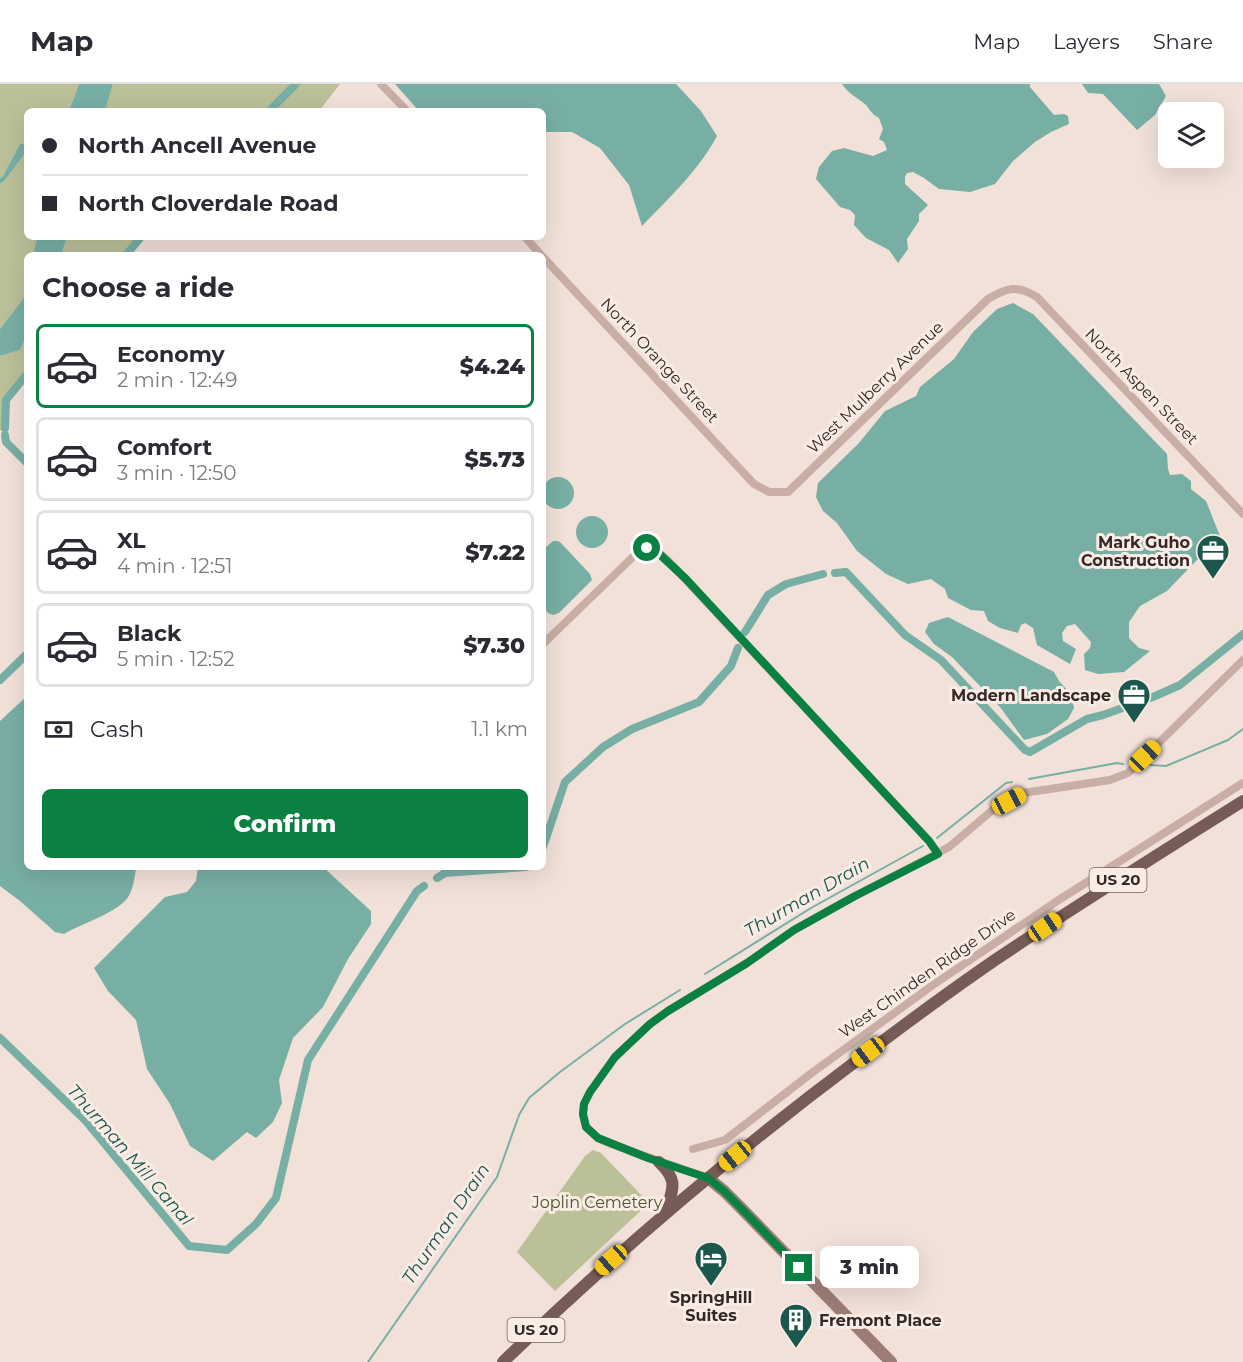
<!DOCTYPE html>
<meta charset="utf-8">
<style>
:root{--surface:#fff;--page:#f7f7f7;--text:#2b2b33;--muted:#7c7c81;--line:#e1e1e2;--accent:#0b8043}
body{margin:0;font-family:Montserrat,sans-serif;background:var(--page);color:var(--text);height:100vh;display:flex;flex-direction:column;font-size:22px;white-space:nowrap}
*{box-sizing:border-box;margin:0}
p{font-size:20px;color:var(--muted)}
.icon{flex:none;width:33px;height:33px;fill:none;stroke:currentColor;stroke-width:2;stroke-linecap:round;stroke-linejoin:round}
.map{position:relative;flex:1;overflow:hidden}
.panel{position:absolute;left:24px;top:168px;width:522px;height:618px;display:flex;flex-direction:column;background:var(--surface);border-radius:9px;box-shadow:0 6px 24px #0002}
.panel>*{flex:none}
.banner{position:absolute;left:24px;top:24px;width:522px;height:132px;border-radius:9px;box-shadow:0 6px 24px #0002;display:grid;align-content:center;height:132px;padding:0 18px;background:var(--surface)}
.tools{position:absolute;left:1158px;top:18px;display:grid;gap:12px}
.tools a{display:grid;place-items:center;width:66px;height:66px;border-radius:9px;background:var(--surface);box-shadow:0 6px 24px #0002;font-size:30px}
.end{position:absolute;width:27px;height:27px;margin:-14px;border:8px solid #0b8043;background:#fff;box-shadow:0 0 0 3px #fff}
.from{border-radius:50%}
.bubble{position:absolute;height:42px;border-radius:9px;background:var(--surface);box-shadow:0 6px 24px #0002;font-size:20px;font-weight:800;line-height:42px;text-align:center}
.car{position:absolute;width:18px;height:36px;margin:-18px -9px;border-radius:8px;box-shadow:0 0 4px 2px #0007;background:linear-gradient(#f5c518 24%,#345 0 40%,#f5c518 0 76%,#345 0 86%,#f5c518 0)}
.banner b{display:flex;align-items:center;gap:21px;height:57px;font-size:22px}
.banner b+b{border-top:2px solid var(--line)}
.banner i{width:15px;height:15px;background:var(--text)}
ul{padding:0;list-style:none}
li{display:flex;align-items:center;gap:18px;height:84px;margin:0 12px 9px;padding:0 6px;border:3px solid var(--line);border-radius:9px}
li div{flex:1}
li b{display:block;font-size:22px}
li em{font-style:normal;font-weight:800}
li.current{border-color:var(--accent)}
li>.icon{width:54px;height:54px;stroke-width:1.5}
h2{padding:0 18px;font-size:27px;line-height:72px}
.pay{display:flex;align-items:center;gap:15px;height:66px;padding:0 18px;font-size:22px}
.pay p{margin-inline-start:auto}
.primary-button{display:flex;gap:12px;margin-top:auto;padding:12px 18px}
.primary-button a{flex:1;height:69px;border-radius:9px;background:var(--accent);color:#fff;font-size:24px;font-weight:800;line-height:69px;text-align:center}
header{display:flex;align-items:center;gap:36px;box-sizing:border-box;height:84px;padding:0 30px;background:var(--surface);border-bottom:2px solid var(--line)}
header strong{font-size:28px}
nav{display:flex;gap:33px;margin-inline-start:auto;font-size:21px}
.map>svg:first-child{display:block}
.green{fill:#bcc099}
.water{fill:#78afa5}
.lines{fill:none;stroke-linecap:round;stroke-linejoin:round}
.stream{stroke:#78afa5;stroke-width:2}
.canal{stroke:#78afa5;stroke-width:8}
.minor{stroke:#c9aea5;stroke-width:8}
.secondary{stroke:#9d7c76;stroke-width:12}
.primary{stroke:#775b57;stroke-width:12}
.route{stroke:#0b8043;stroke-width:8}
.labels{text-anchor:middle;stroke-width:6;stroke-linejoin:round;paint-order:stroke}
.shield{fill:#f9ece5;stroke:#70635f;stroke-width:1.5}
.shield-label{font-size:15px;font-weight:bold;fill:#352826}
.street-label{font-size:16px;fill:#352826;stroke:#f9ece5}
.poi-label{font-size:16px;font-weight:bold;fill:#352826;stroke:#f9ece5;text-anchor:end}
.park-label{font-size:16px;fill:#4d532a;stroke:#f9ece5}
.water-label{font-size:18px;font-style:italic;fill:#1c574e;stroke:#f9ece5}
</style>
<header>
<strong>Map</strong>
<nav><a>Map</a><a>Layers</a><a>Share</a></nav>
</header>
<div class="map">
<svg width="1243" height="1278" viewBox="0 0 1243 1278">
<rect width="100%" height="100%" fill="#f1e1d9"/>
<!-- green -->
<path class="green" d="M0,0H79L69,27H27V59L20,60L3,92L0,94Z
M113,0H340L319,27H105Z
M25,68H27V153H37L33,171H27V198L23,215L0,245V100L5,96Z
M67,153H141L126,171H61Z
M27,251V290L6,316L5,344L0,347V272L20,266Z
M593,1066L601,1069L649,1119L555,1207L517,1168L585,1072Z"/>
<!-- water -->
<path class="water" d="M79,0H113L105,27H69Z
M395,0H676L701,27L717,52C699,86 669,114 642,142L629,101L600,64L572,48H543V27H419Z
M842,0H1030V3L1054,31L1064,30L1068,32L1069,40L1051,48L1035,58L1013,77L995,100L970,108L939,105L924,94L913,88L907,89L905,93V100L928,121L919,130V137L907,155L908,165L898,179L889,166L866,154L854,141L855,131L850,126L840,123L816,95L819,83L832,67L844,64L873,72L887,66L884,58L879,55L883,45L879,34C869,28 871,26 865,20C856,13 848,9 842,0Z
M1082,0H1159L1166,12L1155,31L1137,46L1103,10L1088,9Z
M27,59V68L25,69L5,96L0,100V94L3,92L20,60Z
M37,153H67L61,171H33Z
M27,198V251L20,266L0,272V245L23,215Z
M1013,219L1033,230L1167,370L1168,385L1170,391L1182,390L1191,397V405L1206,417L1220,452L1167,507L1140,522L1129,538V554L1139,564L1150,567L1124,588L1098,590L1085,586L1084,570L1090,564L1091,558L1075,540L1067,542L1062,549L1063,557L1076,565L1070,580L1037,561L1033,544L1025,539L1021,541L1018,549L1000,544L988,537L984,527L971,526L948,514L945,505L931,495L908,500L886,490L857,467L837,439L823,427L816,413L818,399L859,359L885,327L916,312L920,303L954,275L973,248L997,225Z
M542 409a16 16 0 1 1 32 0a16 16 0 1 1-32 0Z
M576 448a16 16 0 1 1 32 0a16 16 0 1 1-32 0Z
M553,457H558L561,459L590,490L592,496L559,529L553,531L548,529L543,523V466Z
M948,533L1054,588L1059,597L1071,610L1074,624L1068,635L1047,650L1024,656L1000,623L952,573L934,560L925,548L929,539Z
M27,612V783H135L136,785C134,796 133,808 126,816C113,830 81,840 64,850L55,848L20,817L0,802V637Z
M198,783H323L371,827V840L348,875L323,923L293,954L279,996L282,1019L273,1038L256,1054L247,1048L213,1077L190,1062L170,1020L147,985L136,936L108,907L94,884L165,813L187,808L196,797Z"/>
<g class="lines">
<!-- stream -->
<path class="stream" d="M1150,681L1166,682L1228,656L1243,645
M1029,695L1117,679L1123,680
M937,754L1006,699L1012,698
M705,890L811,824L923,762
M368,1278L497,1093L519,1031L529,1014L560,988L625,940L680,906"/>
<!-- canal -->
<path class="canal" d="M269,27L296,0
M126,171L141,153
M5,344L6,316L27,290
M5,351L6,358L27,379
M835,489L846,488L905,551L941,576L1025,666L1030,668L1087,635L1103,631L1153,613L1180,601L1243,550
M745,548L768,511L786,500L823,490
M0,596L27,570
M543,763L565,698L603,663L632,645L699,618L731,582L738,564
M437,794L445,789L526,783
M0,954L85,1036L189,1162L227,1166L256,1140L276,1114L308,976L417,807L424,802"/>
<!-- minor -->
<path class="minor" d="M381,0L407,27
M525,153L541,171
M543,173L754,400L769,408H788L988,215C1008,203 1017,201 1037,213L1243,430
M543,560L639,467C644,465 648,463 653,465C663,469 678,487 685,495L929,757L938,769
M693,1065L725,1056L813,988L933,901L1054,819L1243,699
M708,1094L611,1060L598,1054L586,1043L583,1031L584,1020L590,1008L615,973L650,940L668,927L747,879L794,846L855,812L938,769L949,763L995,724L1023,709L1110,696L1128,689L1243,576"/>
<!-- secondary -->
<path class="secondary" d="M708,1094L724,1107L740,1123L891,1278"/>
<!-- primary -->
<path class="primary" d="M659,1078C680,1098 672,1105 665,1130
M503,1278C614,1170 731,1071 855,978C901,943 947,909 995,876C1077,821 1160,769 1243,717"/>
</g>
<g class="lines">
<!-- route -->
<path class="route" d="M647,464L654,465L686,495L929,757L938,770L855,812L794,846L747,879L668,927L650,940L615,973L590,1008L584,1020L583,1030L586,1043L598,1054L648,1074L708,1094L724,1107L740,1123L799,1184"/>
</g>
<!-- icons -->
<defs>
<g id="office-pin" transform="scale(1.725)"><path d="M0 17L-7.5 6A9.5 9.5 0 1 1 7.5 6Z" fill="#1c574e" stroke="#f9ece5"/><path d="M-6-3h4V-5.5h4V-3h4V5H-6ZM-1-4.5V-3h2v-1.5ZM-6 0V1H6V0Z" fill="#fff"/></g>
<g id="hotel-pin" transform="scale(1.725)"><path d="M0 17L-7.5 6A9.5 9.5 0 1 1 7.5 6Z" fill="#1c574e" stroke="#f9ece5"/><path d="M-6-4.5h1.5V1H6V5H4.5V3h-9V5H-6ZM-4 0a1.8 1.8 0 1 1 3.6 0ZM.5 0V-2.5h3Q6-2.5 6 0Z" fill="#fff"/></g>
<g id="building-pin" transform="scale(1.725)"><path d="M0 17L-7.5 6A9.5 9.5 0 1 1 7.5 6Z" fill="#1c574e" stroke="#f9ece5"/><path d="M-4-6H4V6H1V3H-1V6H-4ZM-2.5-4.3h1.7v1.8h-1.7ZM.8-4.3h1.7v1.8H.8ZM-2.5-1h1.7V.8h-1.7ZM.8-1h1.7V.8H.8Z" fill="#fff"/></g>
</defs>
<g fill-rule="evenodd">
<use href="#office-pin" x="1213" y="467"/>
<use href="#office-pin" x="1134" y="611"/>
<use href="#hotel-pin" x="711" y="1174"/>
<use href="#building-pin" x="796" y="1236"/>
</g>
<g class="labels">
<!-- shield labels -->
<g class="shield">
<rect x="1089.5" y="784" width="57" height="24" rx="4.5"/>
<rect x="507.5" y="1234" width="57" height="24" rx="4.5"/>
</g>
<g class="shield-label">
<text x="1118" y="801">US 20</text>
<text x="536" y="1251">US 20</text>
</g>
<!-- street labels -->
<g class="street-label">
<text transform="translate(660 276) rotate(47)" y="6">North Orange Street</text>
<text transform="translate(1142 302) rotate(46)" y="6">North Aspen Street</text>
<text transform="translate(875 303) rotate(-44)" y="6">West Mulberry Avenue</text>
<text transform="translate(927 889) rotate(-35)" y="6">West Chinden Ridge Drive</text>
</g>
<!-- poi labels -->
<g class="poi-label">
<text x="1190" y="464">Mark Guho<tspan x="1190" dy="18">Construction</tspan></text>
<text x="1111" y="617">Modern Landscape</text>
<text x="711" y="1219" text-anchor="middle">SpringHill<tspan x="711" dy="18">Suites</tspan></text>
<text x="819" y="1242" text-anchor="start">Fremont Place</text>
</g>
<!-- park labels -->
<g class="park-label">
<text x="597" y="1124">Joplin Cemetery</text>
</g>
<!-- water labels -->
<g class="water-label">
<text transform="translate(807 813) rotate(-30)" y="6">Thurman Drain</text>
<text transform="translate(130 1071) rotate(49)" y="6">Thurman Mill Canal</text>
<text transform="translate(446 1140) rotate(-56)" y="6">Thurman Drain</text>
</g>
</g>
</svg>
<div class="tools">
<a><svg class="icon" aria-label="layers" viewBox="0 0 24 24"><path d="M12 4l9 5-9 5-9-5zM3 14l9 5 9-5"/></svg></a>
</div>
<i class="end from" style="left:647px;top:464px"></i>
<i class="end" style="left:799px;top:1184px"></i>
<div class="bubble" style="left:820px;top:1162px;width:99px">3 min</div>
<i class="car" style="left:1145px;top:672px;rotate:46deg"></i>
<i class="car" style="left:1009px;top:717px;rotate:62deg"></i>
<i class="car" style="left:1045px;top:843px;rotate:56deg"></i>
<i class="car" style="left:868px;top:968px;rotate:233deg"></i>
<i class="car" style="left:735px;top:1072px;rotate:231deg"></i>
<i class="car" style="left:611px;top:1176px;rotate:229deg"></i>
<div class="banner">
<b><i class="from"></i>North Ancell Avenue</b>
<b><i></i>North Cloverdale Road</b>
</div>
<section class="panel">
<h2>Choose a ride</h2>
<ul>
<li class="current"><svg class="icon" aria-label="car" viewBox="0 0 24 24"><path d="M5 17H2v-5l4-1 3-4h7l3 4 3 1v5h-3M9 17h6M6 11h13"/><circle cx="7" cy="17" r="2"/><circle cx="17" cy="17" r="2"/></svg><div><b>Economy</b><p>2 min · 12:49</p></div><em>$4.24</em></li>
<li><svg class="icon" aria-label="car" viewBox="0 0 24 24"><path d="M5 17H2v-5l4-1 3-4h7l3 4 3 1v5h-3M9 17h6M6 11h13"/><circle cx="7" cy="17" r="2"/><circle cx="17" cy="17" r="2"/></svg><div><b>Comfort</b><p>3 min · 12:50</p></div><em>$5.73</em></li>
<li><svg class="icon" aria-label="car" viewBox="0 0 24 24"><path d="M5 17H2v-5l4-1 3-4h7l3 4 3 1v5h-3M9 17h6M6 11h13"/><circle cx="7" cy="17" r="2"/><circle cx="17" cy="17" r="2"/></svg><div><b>XL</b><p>4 min · 12:51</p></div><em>$7.22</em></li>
<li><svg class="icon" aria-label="car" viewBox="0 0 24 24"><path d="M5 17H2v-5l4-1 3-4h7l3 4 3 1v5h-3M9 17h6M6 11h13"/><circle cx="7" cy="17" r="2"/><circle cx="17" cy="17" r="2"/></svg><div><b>Black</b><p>5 min · 12:52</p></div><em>$7.30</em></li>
</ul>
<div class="pay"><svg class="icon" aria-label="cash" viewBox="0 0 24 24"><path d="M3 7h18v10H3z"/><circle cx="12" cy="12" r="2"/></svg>Cash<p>1.1 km</p></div>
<div class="primary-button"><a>Confirm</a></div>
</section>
</div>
